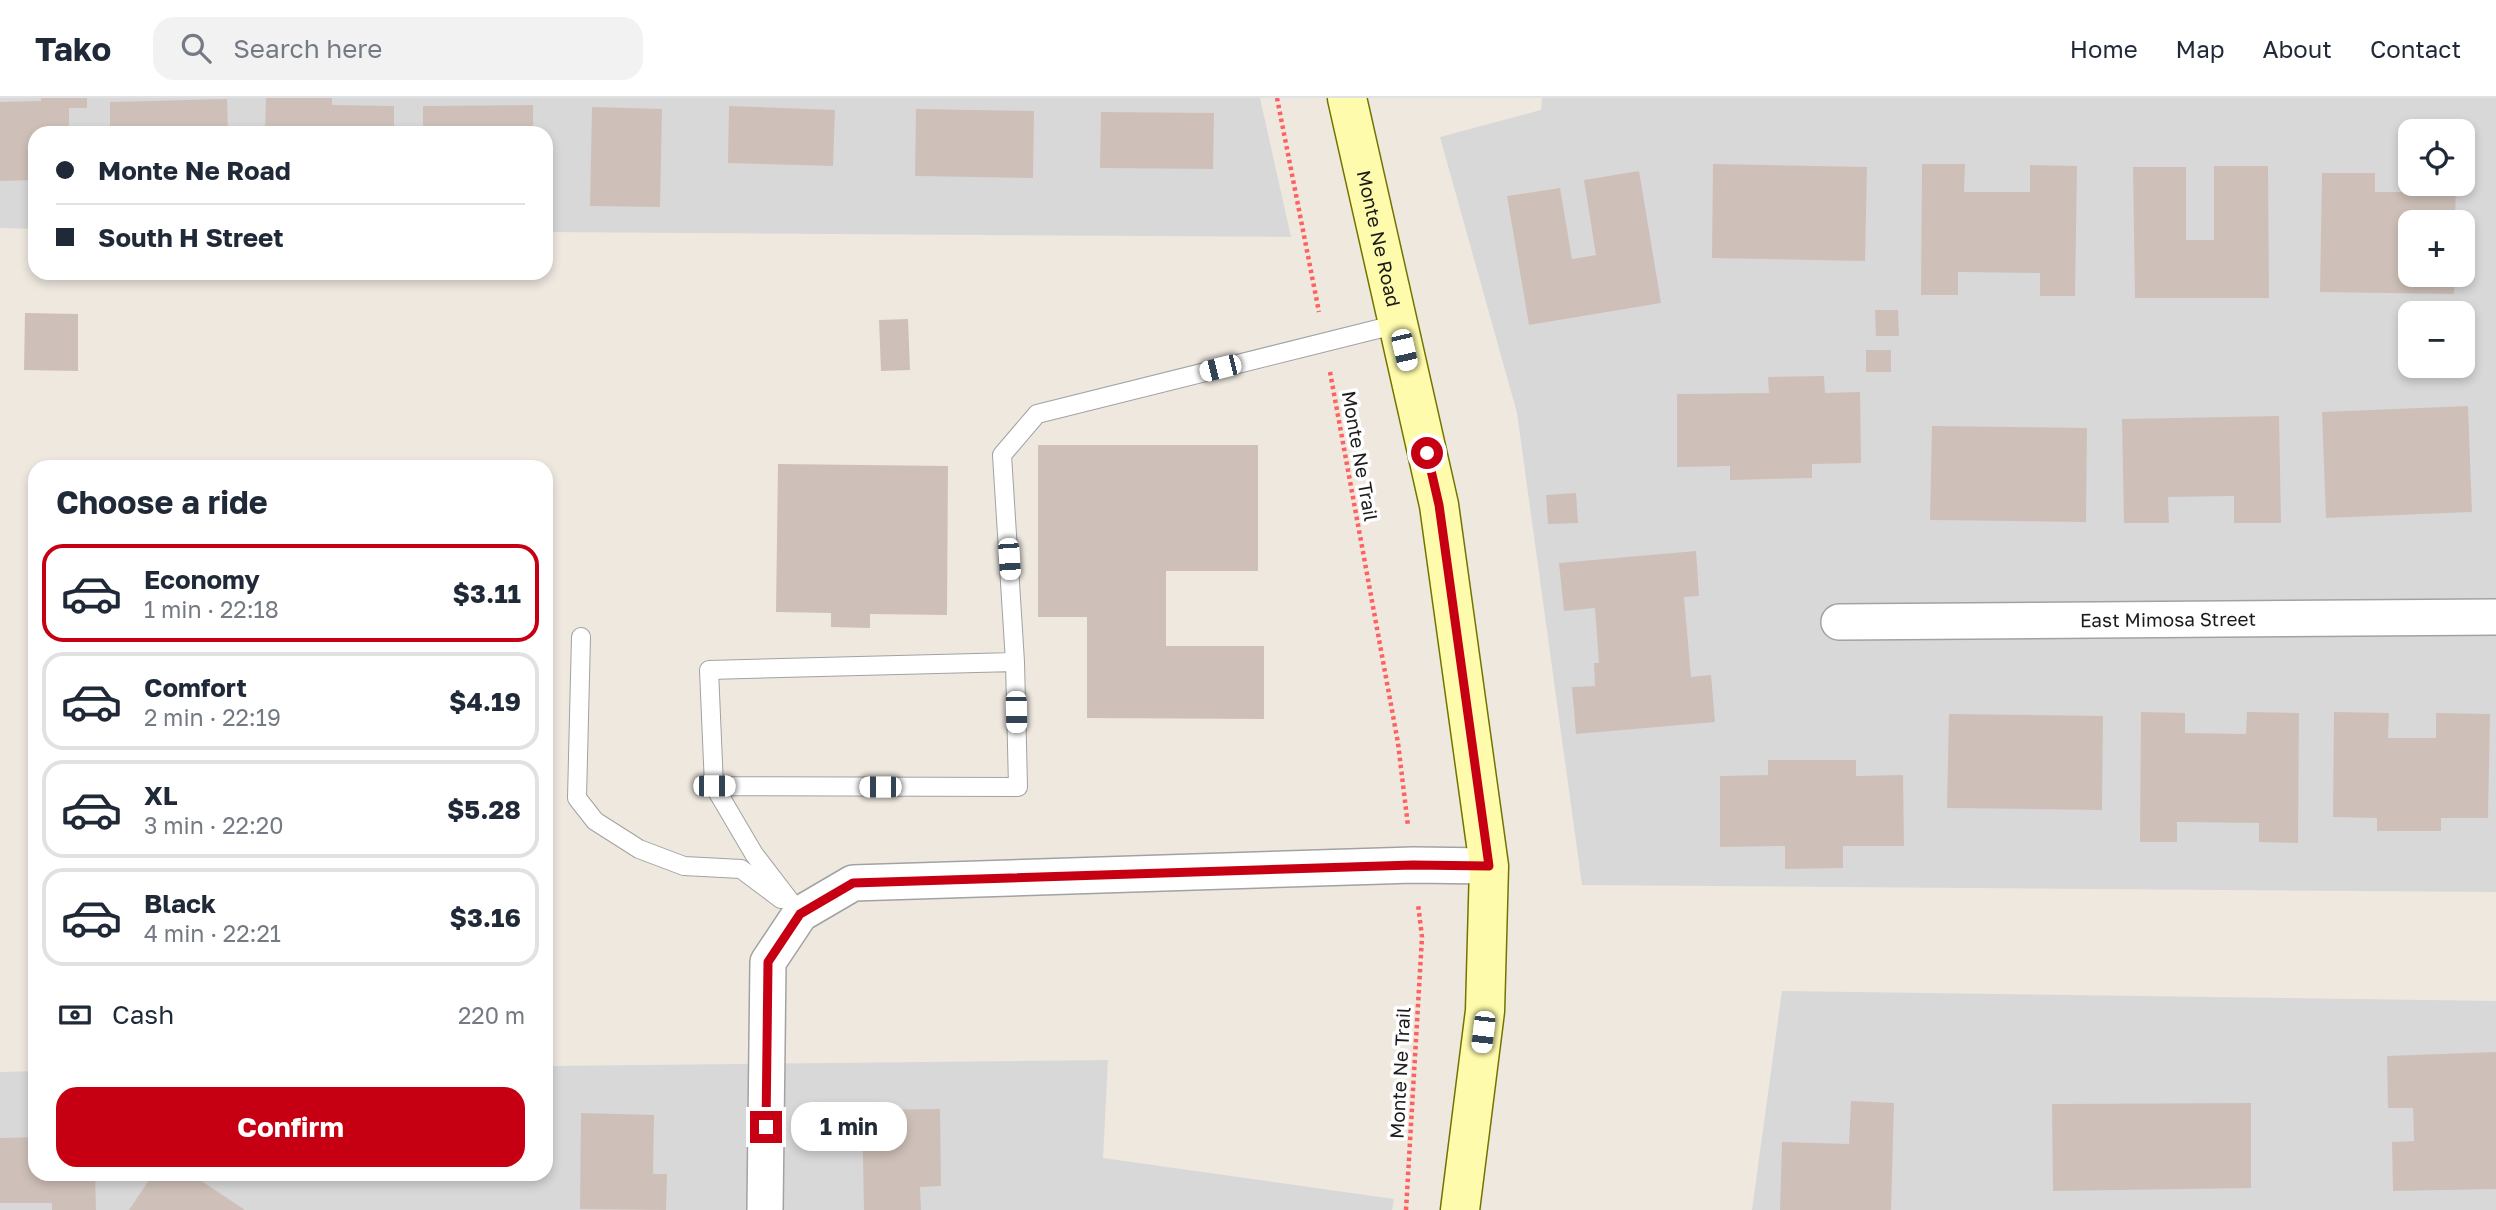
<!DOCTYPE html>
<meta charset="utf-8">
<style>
:root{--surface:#fff;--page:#f2f2f3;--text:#1f2937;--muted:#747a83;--line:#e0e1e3;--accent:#c60012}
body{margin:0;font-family:"Golos Text",sans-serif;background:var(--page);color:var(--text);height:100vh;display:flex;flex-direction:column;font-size:26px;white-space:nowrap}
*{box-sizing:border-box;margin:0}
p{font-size:23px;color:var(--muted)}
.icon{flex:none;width:38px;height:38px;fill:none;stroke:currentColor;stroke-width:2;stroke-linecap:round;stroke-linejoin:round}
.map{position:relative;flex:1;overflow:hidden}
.details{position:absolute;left:28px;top:362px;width:525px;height:721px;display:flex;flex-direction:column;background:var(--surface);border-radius:21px;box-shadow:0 4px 10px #0003}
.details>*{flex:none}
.top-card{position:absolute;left:28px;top:28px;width:525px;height:154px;border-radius:21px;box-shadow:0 4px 10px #0003;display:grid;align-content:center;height:154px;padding:0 28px;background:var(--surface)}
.tools{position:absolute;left:2398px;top:21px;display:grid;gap:14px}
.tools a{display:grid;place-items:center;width:77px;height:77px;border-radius:14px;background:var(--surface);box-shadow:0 4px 10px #0003;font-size:35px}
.end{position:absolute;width:32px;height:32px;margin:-16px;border:9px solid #c60012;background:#fff;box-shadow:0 0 0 4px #fff}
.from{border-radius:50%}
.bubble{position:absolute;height:49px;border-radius:21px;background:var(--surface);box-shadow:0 4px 10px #0003;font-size:23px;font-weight:700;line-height:49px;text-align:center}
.car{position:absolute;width:21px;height:42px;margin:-21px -10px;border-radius:9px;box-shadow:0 0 5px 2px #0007;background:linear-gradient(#fff 24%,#345 0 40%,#fff 0 76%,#345 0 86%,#fff 0)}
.top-card b{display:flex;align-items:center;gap:24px;height:66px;font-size:26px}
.top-card b+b{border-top:2px solid var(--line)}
.top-card i{width:18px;height:18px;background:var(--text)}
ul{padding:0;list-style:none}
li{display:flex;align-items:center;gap:21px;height:98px;margin:0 14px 10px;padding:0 14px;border:4px solid var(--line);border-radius:21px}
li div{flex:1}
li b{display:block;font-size:26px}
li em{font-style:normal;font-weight:700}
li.on{border-color:var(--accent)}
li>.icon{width:63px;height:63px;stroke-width:1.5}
h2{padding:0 28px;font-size:32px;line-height:84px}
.pay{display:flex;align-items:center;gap:18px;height:77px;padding:0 28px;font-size:26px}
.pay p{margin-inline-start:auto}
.button{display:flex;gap:14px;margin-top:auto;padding:14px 28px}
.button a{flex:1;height:80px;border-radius:21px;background:var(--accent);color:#fff;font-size:28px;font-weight:700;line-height:80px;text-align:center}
header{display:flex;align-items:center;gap:42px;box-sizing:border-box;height:98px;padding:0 35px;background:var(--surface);border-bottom:2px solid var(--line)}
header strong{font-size:33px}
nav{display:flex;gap:38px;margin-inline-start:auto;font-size:24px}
.search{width:490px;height:63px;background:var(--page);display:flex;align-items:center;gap:18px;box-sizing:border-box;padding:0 24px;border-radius:21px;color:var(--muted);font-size:26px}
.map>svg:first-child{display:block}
.residential{fill:#d9d8d8;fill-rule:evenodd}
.building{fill:#cec0b8}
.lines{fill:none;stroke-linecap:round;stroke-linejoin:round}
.lane-casing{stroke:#a2a2a2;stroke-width:20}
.street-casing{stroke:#a2a2a2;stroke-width:38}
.secondary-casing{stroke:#727400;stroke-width:41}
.path{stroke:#ff615f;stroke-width:4.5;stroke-dasharray:3.5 3.5;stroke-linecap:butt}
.lane{stroke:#fff;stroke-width:18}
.street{stroke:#fff;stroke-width:35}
.secondary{stroke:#fffbac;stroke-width:38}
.route{stroke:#c60012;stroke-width:9}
.labels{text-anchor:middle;stroke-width:7;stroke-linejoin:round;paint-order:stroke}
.street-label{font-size:19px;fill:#1b1b1b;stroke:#fff}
</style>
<header>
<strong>Tako</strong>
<div class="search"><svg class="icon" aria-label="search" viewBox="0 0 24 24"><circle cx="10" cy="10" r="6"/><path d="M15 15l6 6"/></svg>Search here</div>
<nav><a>Home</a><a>Map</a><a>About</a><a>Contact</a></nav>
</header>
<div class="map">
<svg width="2496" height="1112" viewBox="0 0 2496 1112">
<rect width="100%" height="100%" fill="#eee8df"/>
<!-- residential -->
<path class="residential" d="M0,0H1260L1291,139L546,134V35H35V131L0,130Z
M1542,0H2496V794L1582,787L1517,315L1440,39L1541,12ZM2410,33H2462V86H2410ZM2410,124H2462V177H2410ZM2410,215H2462V268H2410Z
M1782,893L2496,903V1112H1752Z
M1108,962L1103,1060L1394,1101L1392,1112H0V974L35,973V1076H546V968Z"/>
<!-- building -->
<path class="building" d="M41,0H87V10H69V35H35V82L0,83V4L41,3Z
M266,0H332V7L394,8V35H265Z
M227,1L228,35H110V4Z
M533,7V35H423V8Z
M729,8L835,12L833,68L728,65Z
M592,9L662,11L660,109L590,108Z
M916,11L1034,13L1033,80L915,78Z
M1101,14L1214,15L1213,71L1100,70Z
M1713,66L1867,69L1865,163L1712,160Z
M1922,66H1965L1964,94H2030V67L2077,68L2075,198H2040V175L1958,174V197H1921Z
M2404,66H2410V86H2456L2455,124H2410V177H2455L2454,196L2320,194L2322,75H2375V94H2404Z
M2214,68H2268L2269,200H2135L2133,69H2186V142H2214Z
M1639,73L1661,205L1529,227L1507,98L1560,90L1572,161L1596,157L1584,82Z
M1875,212H1898L1899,238H1876Z
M25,215L78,216V273L24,272Z
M908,221L910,272L881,273L879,222Z
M1866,252H1891V274H1866Z
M1824,278L1825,295L1860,294L1861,365L1812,366V380L1730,382V368L1677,369V296L1769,295L1768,279Z
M2468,308L2472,414L2326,420L2322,314Z
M2279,318L2281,425H2234V398L2168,399L2169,425H2124L2122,321Z
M1932,328L2087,330L2086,424L1930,422Z
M1038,347H1258V473H1166V548H1264V621L1087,620V519H1038Z
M778,366L948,368L947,517L870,516V530L831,529V515L776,514Z
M1576,395L1578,425L1548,426L1546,397Z
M1696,453L1699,498L1684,499L1691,579L1711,577L1715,624L1576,636L1572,589L1595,588L1594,565H1599L1595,510L1564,513L1559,465Z
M2141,614L2185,615V635L2246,636L2247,614L2299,615L2298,745L2259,744V725L2177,724V744H2140Z
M2334,614L2389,615L2388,640H2436V615L2490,616L2488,720H2441V733H2377V720L2333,719Z
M1949,616L2103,618L2102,712L1947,710Z
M1768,662H1856V678L1903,677L1904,748H1843V770L1785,771V748L1720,749V678L1768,677Z
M2496,954V1091L2393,1093L2392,1044L2414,1043L2413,1010H2388L2387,958Z
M1851,1003L1894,1005L1891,1112H1780L1782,1044L1849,1046Z
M2251,1005V1090L2053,1093L2052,1006Z
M940,1011L941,1088L920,1089L921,1112H864L862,1012Z
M581,1015L654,1017L653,1076H667L666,1112L580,1111Z
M35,1039V1076H95L96,1112H52V1105H0V1040Z
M153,1076H191L245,1112H129Z"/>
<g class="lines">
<!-- lane casing -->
<g class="lane-casing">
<path id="lane" d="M581,539L577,700L595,723L639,751L684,768L741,771L781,801
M1015,564L1002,357L1037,316L1398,226
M714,688L709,572L1015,564L1018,689L714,688L754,756L800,816"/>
</g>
<!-- street casing -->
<g class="street-casing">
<g id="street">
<path id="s1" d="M1839,524L2496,519"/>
<path d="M765,1112L768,864L800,816L853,785L1413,767L1489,768"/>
</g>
</g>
<!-- secondary casing -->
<g class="secondary-casing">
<g id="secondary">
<path id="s2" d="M1347,0L1439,407L1489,768L1485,913L1460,1112"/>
</g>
</g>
<!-- path -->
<path class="path" d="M1277,0L1319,214
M1330,274L1398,645L1408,728
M1406,1112L1422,839L1418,806"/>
<!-- lane -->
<use href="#lane" class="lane"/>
<!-- street -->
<use href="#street" class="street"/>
<!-- secondary -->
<use href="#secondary" class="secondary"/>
</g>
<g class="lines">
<!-- route -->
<path class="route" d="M766,1029L768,864L800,816L853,785L1413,767L1489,768L1439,407L1427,355"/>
</g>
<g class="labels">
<!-- street labels -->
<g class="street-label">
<text dy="7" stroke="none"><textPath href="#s2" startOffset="144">Monte Ne Road</textPath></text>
<text transform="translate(1360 358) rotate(80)" y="7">Monte Ne Trail</text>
<text dy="7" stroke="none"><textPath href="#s1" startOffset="329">East Mimosa Street</textPath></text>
<text transform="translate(1400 975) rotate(-87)" y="7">Monte Ne Trail</text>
</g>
</g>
</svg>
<div class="tools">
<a><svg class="icon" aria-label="locate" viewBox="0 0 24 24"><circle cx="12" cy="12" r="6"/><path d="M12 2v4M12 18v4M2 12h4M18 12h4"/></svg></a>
<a>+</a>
<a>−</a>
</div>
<i class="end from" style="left:1427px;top:355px"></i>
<i class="end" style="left:766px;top:1029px"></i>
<div class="bubble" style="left:791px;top:1004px;width:116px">1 min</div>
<i class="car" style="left:1404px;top:252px;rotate:167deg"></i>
<i class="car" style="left:1220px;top:270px;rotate:256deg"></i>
<i class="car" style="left:1009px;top:461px;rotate:176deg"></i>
<i class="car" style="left:1016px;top:614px;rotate:179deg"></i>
<i class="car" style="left:714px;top:688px;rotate:90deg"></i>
<i class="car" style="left:880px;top:689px;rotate:270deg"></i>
<i class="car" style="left:1483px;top:934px;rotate:187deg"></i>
<div class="top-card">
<b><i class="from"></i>Monte Ne Road</b>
<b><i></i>South H Street</b>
</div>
<section class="details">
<h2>Choose a ride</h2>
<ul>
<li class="on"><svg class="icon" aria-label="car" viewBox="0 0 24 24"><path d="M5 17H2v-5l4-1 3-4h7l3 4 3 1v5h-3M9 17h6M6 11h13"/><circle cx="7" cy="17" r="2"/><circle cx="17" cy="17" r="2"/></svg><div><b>Economy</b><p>1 min · 22:18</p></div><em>$3.11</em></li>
<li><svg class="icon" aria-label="car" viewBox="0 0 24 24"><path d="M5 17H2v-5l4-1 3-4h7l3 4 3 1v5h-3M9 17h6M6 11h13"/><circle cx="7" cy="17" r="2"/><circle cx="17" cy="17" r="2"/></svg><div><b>Comfort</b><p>2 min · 22:19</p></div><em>$4.19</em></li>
<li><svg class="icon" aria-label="car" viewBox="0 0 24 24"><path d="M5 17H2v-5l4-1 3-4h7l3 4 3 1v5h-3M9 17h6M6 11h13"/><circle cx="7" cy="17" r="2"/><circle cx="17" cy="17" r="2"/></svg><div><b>XL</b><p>3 min · 22:20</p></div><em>$5.28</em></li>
<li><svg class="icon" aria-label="car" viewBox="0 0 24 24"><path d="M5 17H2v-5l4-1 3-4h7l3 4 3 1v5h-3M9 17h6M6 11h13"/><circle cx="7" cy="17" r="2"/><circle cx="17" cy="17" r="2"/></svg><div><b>Black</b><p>4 min · 22:21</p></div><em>$3.16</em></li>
</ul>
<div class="pay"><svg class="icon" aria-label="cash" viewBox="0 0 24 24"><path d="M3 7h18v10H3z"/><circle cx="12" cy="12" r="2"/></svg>Cash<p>220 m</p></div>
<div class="button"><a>Confirm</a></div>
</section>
</div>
